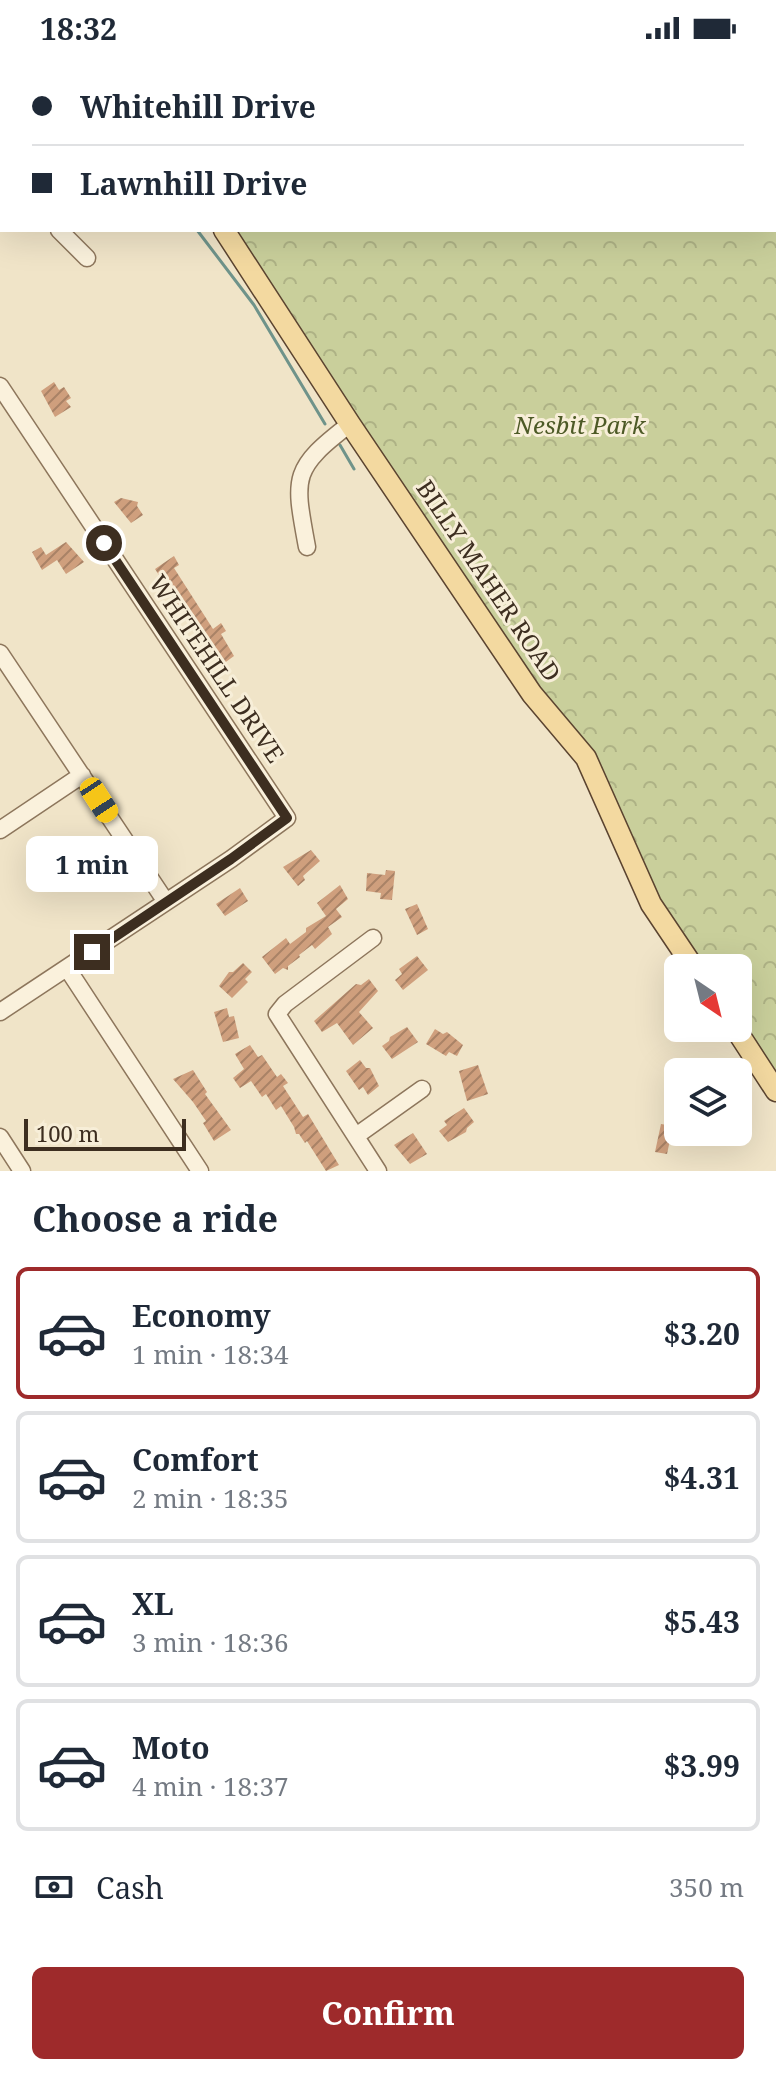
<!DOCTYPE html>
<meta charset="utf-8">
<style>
:root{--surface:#fff;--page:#f6f6f7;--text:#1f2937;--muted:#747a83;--line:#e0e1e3;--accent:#9e2a2b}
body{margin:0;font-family:"Noto Serif",serif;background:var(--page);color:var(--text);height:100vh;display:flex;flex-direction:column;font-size:30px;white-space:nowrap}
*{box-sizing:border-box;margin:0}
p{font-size:26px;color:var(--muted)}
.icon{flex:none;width:44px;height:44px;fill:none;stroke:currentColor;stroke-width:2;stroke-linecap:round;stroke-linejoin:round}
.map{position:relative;height:1115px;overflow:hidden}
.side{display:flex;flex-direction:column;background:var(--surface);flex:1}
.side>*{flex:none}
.top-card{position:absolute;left:0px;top:0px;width:776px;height:176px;box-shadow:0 8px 32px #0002;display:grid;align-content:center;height:176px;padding:0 32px;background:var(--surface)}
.needle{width:52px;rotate:145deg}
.tools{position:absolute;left:664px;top:898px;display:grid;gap:16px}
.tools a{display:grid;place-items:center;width:88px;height:88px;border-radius:12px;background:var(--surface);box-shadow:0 8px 32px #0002;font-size:40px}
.scale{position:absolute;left:24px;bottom:20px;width:162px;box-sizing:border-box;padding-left:8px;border:4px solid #3d2e20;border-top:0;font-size:22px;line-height:28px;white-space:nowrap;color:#3d2e20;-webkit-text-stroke:6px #f7eed8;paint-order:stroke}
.end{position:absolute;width:36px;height:36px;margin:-18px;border:10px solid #3d2e20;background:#fff;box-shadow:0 0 0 4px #fff}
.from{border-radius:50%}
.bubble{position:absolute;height:56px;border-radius:12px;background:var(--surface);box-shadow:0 8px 32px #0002;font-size:26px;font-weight:700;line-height:56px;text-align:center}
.car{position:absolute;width:24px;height:48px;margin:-24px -12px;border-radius:10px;box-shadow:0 0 6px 2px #0007;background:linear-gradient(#f5c518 24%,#345 0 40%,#f5c518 0 76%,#345 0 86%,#f5c518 0)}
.top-card b{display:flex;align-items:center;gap:28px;height:76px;font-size:30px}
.top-card b+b{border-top:2px solid var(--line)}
.top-card i{width:20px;height:20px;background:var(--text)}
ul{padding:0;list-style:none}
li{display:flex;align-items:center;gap:24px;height:132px;margin:0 16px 12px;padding:0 16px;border:4px solid var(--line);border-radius:12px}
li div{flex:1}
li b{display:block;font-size:30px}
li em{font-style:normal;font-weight:700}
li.current{border-color:var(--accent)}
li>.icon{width:72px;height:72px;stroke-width:1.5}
h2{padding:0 32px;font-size:36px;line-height:96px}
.pay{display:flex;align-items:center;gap:20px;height:88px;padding:0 32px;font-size:30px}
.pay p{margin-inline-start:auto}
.cta{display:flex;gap:16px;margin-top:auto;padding:16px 32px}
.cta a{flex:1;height:92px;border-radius:12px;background:var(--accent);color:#fff;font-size:32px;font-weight:700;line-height:92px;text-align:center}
.status{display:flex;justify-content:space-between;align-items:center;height:56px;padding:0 40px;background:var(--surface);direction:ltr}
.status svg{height:22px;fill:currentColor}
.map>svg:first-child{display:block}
.forest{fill:url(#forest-crowns)}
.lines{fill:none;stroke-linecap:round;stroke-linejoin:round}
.stream{stroke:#6f938a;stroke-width:3}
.building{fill:url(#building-hatch)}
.minor-casing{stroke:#8d765c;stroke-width:19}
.major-casing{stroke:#5b4430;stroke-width:23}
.minor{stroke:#faf1dc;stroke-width:16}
.major{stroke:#f3d9a0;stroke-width:20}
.route{stroke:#3d2e20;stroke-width:10}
.labels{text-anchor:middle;stroke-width:6;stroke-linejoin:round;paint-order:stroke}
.park-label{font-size:24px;font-style:italic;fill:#4d5a26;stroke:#f7eed8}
.street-label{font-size:24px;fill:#3d2e20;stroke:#f7eed8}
</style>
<div class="status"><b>18:32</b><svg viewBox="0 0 49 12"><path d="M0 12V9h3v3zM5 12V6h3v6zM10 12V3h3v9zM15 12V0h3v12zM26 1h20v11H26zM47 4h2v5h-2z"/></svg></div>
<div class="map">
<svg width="776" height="1115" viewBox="0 0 776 1115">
<defs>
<pattern id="forest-crowns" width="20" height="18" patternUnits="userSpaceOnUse" patternTransform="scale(2)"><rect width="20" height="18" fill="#c9cf9b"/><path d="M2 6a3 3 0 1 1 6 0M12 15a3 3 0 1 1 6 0" fill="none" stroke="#aeb285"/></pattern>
<pattern id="building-hatch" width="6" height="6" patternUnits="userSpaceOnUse" patternTransform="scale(2)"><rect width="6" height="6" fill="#cf9f7d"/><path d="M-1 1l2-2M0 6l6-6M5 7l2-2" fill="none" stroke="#a98266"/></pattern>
</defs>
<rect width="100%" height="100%" fill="#f0e4c8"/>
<!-- forest -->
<path class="forest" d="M62,0H776V1038L738,972V912H695L591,711L523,616L221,174H774V2Z"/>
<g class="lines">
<!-- stream -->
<path class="stream" d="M197,174L254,249L325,368
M340,389L354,413"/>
</g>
<!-- building -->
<path class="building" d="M54,326L59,334L64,331L71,342L66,345L71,351L55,361L41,335Z
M121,442L138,446L137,450L143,459L131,467L114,446Z
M66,486L84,506L66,518L57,504L42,514L32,496L41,491L46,499Z
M174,500L179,509L174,512L213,573L221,567L226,575L221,578L234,600L223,608L215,596L213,597L205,590L155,513Z
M311,794L320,805L303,820L305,824L298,830L283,811Z
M386,814L395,815L392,844L380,843L381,837L366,835L367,817L385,819Z
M340,829L348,843L336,853L342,861L328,871L332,878L315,893L312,889L299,899L300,901L288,910V914L283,912L275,918L262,901L286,882L290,888L306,876V872L326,860L317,847Z
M240,832L248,845L225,860L216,848Z
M417,848L428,873L417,879L405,853Z
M417,900L428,914L403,934L395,924L402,918L399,913Z
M243,907L252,916L245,923L248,926L232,942L219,930L229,916H233Z
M369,923L378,935L359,956L373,972L353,989L337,967L322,976L314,965L356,928L361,929Z
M227,952L229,961L234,960L239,982L223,986L214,956Z
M407,971L418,986L392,1003L382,990L389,985L390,981Z
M435,973L443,978L447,976L463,989L457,1000L449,996L446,1000L426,988Z
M250,989L258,1001L262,999L277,1021L281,1018L288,1027L283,1030L303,1061L308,1058L339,1109L326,1115L307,1085L305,1087L299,1078H296L294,1071L281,1050L276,1054L266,1038L262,1041L251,1025L240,1032L233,1022L244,1013L235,998Z
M360,1004L366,1012H370L379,1030L368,1039L363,1031L359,1034L346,1015Z
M478,1009L488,1038L467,1045L459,1015Z
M674,1012H678V1041L668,1039L670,1033L664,1029L666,1020L672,1022Z
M193,1014L207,1036L205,1038L231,1074L214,1085L203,1067L206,1065L193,1046L173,1023Z
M464,1052L474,1066L467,1072L466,1076L448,1086L439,1075L447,1069L444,1065Z
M661,1068L673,1070L667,1098L655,1096Z
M413,1077L427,1098L410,1108L394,1089Z"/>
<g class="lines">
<!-- minor casing -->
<g class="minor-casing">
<path id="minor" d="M0,124L2,126
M59,174L87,202
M0,330L287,762L231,803L0,956
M307,491C294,421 291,413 350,368
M0,597L166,846
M0,774L82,719
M373,882L285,948L277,958L378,1115
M67,912L200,1115
M356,1080L422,1033
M0,1081L22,1115"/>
</g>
<!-- major casing -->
<g class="major-casing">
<path id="major" d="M40,0L45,2
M224,174L350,368L532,638L586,702L651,848L694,912
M735,972L776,1035"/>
</g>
<!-- minor -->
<use href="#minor" class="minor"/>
<!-- major -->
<use href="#major" class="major"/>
</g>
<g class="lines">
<!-- route -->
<path class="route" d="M92,896L231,803L287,762L104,487"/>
</g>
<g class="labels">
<!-- park labels -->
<g class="park-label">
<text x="580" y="378">Nesbit Park</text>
</g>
<!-- street labels -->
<g class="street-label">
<text transform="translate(488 525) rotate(56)" y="8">BILLY MAHER ROAD</text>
<text transform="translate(216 613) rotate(56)" y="8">WHITEHILL DRIVE</text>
</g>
</g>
</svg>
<div class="tools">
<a><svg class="needle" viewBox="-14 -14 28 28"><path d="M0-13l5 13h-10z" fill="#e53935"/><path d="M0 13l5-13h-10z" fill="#747a83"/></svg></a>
<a><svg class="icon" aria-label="layers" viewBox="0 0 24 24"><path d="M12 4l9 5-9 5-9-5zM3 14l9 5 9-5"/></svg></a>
</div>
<div class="scale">100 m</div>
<i class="end from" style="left:104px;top:487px"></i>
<i class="end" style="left:92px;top:896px"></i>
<div class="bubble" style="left:26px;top:780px;width:132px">1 min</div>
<i class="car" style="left:99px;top:744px;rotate:147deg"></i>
<div class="top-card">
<b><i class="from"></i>Whitehill Drive</b>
<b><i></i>Lawnhill Drive</b>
</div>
</div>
<section class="side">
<h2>Choose a ride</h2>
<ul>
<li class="current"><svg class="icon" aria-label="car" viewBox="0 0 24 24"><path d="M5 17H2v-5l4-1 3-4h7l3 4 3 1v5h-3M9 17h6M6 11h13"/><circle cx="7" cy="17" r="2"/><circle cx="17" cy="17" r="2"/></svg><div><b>Economy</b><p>1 min · 18:34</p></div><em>$3.20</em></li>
<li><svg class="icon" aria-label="car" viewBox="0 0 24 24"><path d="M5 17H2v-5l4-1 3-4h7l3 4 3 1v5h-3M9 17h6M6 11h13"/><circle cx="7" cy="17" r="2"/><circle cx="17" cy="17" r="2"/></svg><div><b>Comfort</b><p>2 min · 18:35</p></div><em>$4.31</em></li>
<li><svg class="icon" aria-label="car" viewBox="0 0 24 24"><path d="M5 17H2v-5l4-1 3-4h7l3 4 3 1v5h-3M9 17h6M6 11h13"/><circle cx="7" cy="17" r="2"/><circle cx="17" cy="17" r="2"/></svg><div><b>XL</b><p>3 min · 18:36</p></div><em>$5.43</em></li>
<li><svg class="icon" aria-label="car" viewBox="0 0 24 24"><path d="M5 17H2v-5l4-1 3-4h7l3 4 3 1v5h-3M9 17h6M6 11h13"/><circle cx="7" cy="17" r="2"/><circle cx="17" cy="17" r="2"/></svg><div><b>Moto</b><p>4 min · 18:37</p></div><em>$3.99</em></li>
</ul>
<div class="pay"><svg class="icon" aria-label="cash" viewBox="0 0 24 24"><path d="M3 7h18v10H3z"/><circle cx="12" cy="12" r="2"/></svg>Cash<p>350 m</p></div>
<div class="cta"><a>Confirm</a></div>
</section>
